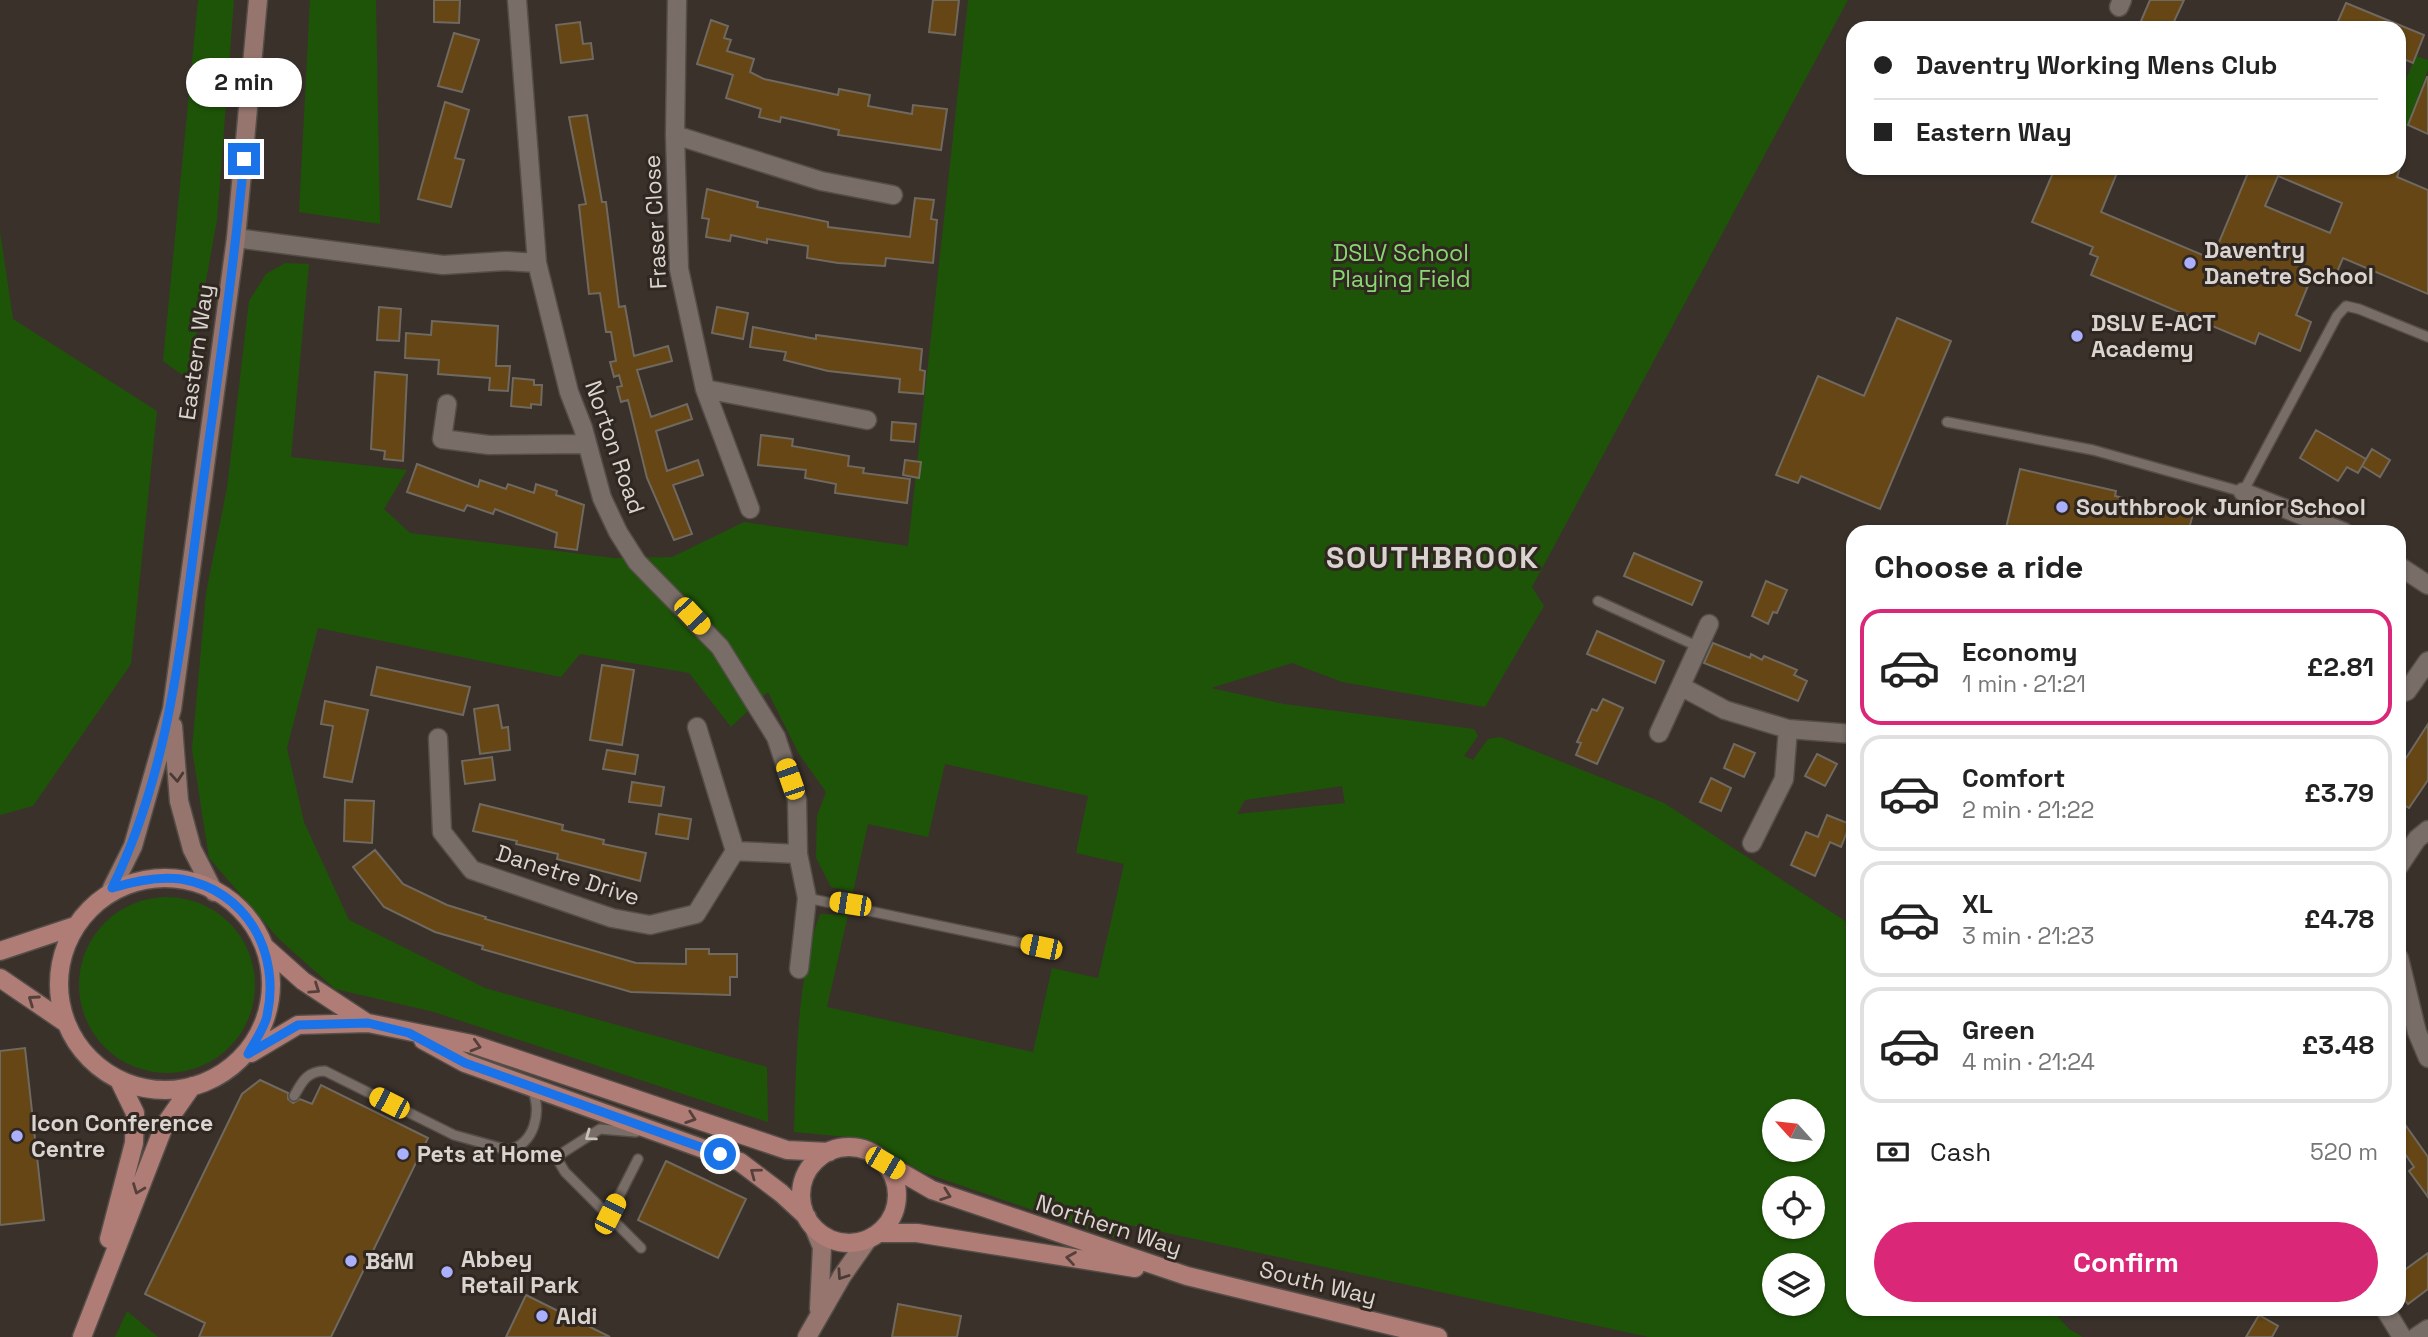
<!DOCTYPE html>
<meta charset="utf-8">
<style>
:root{--surface:#fff;--page:#f6f6f6;--text:#222;--muted:#767676;--line:#e0e0e0;--accent:#db2777}
body{margin:0;font-family:"Space Grotesk",sans-serif;background:var(--page);color:var(--text);height:100vh;display:flex;flex-direction:column;font-size:26px;white-space:nowrap}
*{box-sizing:border-box;margin:0}
p{font-size:23px;color:var(--muted)}
.icon{flex:none;width:38px;height:38px;fill:none;stroke:currentColor;stroke-width:2;stroke-linecap:round;stroke-linejoin:round}
.map{position:relative;flex:1;overflow:hidden}
.side{position:absolute;left:1846px;top:525px;width:560px;height:791px;display:flex;flex-direction:column;background:var(--surface);border-radius:21px;box-shadow:0 2px 5px #0004}
.side>*{flex:none}
.hud{position:absolute;left:1846px;top:21px;width:560px;height:154px;border-radius:21px;box-shadow:0 2px 5px #0004;display:grid;align-content:center;height:154px;padding:0 28px;background:var(--surface)}
.needle{width:46px;rotate:297deg}
.tools{position:absolute;left:1762px;top:1099px;display:grid;gap:14px}
.tools a{display:grid;place-items:center;width:63px;height:63px;border-radius:50%;background:var(--surface);box-shadow:0 2px 5px #0004;font-size:35px}
.end{position:absolute;width:32px;height:32px;margin:-16px;border:9px solid #1a73e8;background:#fff;box-shadow:0 0 0 4px #fff}
.from{border-radius:50%}
.bubble{position:absolute;height:49px;border-radius:24px;background:var(--surface);box-shadow:0 2px 5px #0004;font-size:23px;font-weight:700;line-height:49px;text-align:center}
.car{position:absolute;width:21px;height:42px;margin:-21px -10px;border-radius:9px;box-shadow:0 0 5px 2px #0007;background:linear-gradient(#f5c518 24%,#345 0 40%,#f5c518 0 76%,#345 0 86%,#f5c518 0)}
.hud b{display:flex;align-items:center;gap:24px;height:66px;font-size:26px}
.hud b+b{border-top:2px solid var(--line)}
.hud i{width:18px;height:18px;background:var(--text)}
ul{padding:0;list-style:none}
li{display:flex;align-items:center;gap:21px;height:116px;margin:0 14px 10px;padding:0 14px;border:4px solid var(--line);border-radius:21px}
li div{flex:1}
li b{display:block;font-size:26px}
li em{font-style:normal;font-weight:700}
li.current{border-color:var(--accent)}
li>.icon{width:63px;height:63px;stroke-width:1.5}
h2{padding:0 28px;font-size:32px;line-height:84px}
.pay{display:flex;align-items:center;gap:18px;height:77px;padding:0 28px;font-size:26px}
.pay p{margin-inline-start:auto}
.cta{display:flex;gap:14px;margin-top:auto;padding:14px 28px}
.cta a{flex:1;height:80px;border-radius:42px;background:var(--accent);color:#fff;font-size:28px;font-weight:700;line-height:80px;text-align:center}
.map>svg:first-child{display:block}
.green{fill:#1e5408;fill-rule:evenodd}
.building{fill:#654614;stroke:#706960;stroke-width:2;fill-rule:evenodd}
.lines{fill:none;stroke-linecap:round;stroke-linejoin:round}
.lane-casing{stroke:#554d48;stroke-width:12}
.street-casing{stroke:#554d48;stroke-width:21}
.secondary-casing{stroke:#554d48;stroke-width:21}
.primary-casing{stroke:#554d48;stroke-width:21}
.lane{stroke:#796e67;stroke-width:9}
.street{stroke:#796e67;stroke-width:18}
.secondary{stroke:#95756e;stroke-width:18}
.primary{stroke:#b07c76;stroke-width:18}
.oneway{stroke:#493a34}
.oneway2{stroke:#56403b}
.oneway3{stroke:#c7c0bb}
.route{stroke:#1a73e8;stroke-width:9}
.poi-dot{fill:#aab0fb;stroke:#302721;stroke-width:2.5}
.labels{text-anchor:middle;stroke-width:6;stroke-linejoin:round;paint-order:stroke}
.street-label{font-size:23px;fill:#dad4d0;stroke:#302721}
.poi-label{font-size:23px;font-weight:bold;fill:#dad4d0;stroke:#302721;text-anchor:start}
.park-label{font-size:23px;fill:#89d972;stroke:#302721}
.district-label{font-size:30px;font-weight:bold;letter-spacing:2px;fill:#dad4d0;stroke:#302721}
</style>
<div class="map">
<svg width="2428" height="1337" viewBox="0 0 2428 1337">
<rect width="100%" height="100%" fill="#3a312b"/>
<!-- green -->
<path class="green" d="M198,0H234L217,220L188,379L163,361Z
M310,0H376L380,224L299,212Z
M968,0H1848L1532,587L1544,606L1485,707L1342,682L1292,663L1211,688L1284,704L1474,729L1478,736L1464,756L1473,760L1488,739L1500,737L1664,803L1853,926V1309H2051L2069,1329L2083,1337H1649L1130,1225L1114,1238L925,1173L859,1138L794,1132C796,1068 797,973 820,914L848,915L827,1007L1033,1052L1052,968L1098,978L1124,864L1076,853L1088,796L945,764L928,837L868,824L853,892L831,887L816,858L817,816L826,792L799,754L768,692L731,727L689,673L580,654L561,677L318,628L287,748L304,822L349,920L485,988L767,1067L768,1122L434,1012L335,989L279,939L209,858L192,749L206,593L227,488L249,301L266,274L285,263L309,264L291,457L407,470L384,509L410,533L614,558L672,557L744,522L908,546ZM1342,786L1345,803L1237,814L1245,800ZM1774,1111H1813V1150H1774ZM1774,1188H1813V1227H1774ZM1774,1265H1813V1304H1774Z
M2416,56L2428,60V70L2404,134L2399,132V75L2407,77Z
M0,231L13,319L157,411L131,664L33,806L0,815Z
M79 985a88 88 0 1 1 176 0a88 88 0 1 1-176 0Z
M127,1311L158,1337H115Z"/>
<!-- building -->
<path class="building" d="M434,0H460L459,23L434,22Z
M933,0H959L955,35L929,32Z
M2150,0H2184L2171,28H2138Z
M2346,3L2424,35L2413,63L2399,57V28H2335Z
M711,20L728,26L724,38L731,40L727,51L754,59L750,72L764,79L838,95L839,89L870,95L868,106L912,114L913,105L947,109L941,150L838,135L839,130L781,117L780,122L759,117L761,109L726,98L733,75L697,64Z
M580,22L583,44L591,43L593,59L561,63L556,25Z
M454,33L479,40L462,92L438,86Z
M2427,77H2428V134L2408,125Z
M445,102L469,110L455,158L464,160L451,207L418,199Z
M587,115L602,202H606L619,307L625,306L634,356L668,346L672,361L637,370L651,417L687,404L692,419L656,431L667,471L698,460L703,475L673,485L692,534L674,540L647,478L628,400L621,402L617,387L622,386L619,375L614,377L610,362L616,361L611,332H606L600,293L589,294L579,205L586,204L569,117Z
M2055,168H2119L2101,212L2212,259L2250,168H2400L2397,177L2428,190V294L2343,258L2334,279L2314,271L2296,315L2311,322L2300,351L2259,333L2255,344L2091,275L2098,257L2090,254L2093,247L2032,222ZM2278,176L2342,203L2330,233L2265,206Z
M707,189L758,202L757,207L828,222V227L910,237L915,198L934,200L931,219L937,220L933,263L886,258L885,266L838,263L807,258L808,246L767,239V243L731,235L730,241L706,237L709,219L702,218Z
M379,307L401,309L399,341L377,340Z
M717,307L748,313L743,339L712,333Z
M1897,318L1951,341L1880,509L1801,476L1798,483L1776,475L1818,376L1864,396Z
M432,321L498,326L496,366H510L508,391L489,390L490,378L438,374L439,360L405,358L406,333L431,335Z
M753,327L816,339V335L922,349L920,370L925,371L923,394L899,392L900,379L828,371L784,360L786,352L750,347Z
M375,372L407,375L403,461L384,459L385,451L371,449Z
M513,378L534,380V385H542L541,405L531,404V408L511,406Z
M892,422L916,424L914,442L891,440Z
M2316,430L2366,459L2358,473L2347,467L2338,481L2300,458Z
M761,435L793,439L792,446L849,456L848,466L864,468L863,473L910,479L907,503L835,493L836,484L805,478L806,470L758,465Z
M2372,449L2390,460L2380,477L2362,466Z
M905,460L921,462L919,478L903,475Z
M417,464L478,487L480,480L506,489L508,484L534,493L536,484L557,491L556,495L584,505L577,550L555,547L557,533L495,509L493,514L467,505L464,511L407,492Z
M2020,469L2116,491L2115,496L2193,514L2188,532H2097L2081,528L2080,532H2022L2006,528Z
M1634,553L1702,582L1692,605L1624,576Z
M1766,581L1787,590L1777,613L1773,612L1768,624L1752,616Z
M1597,631L1664,661L1655,683L1587,654Z
M1713,643L1750,658L1751,654L1762,660L1764,656L1797,670L1794,675L1807,681L1798,701L1704,663Z
M602,665L634,670L622,745L590,740Z
M377,667L470,687L463,715L371,695Z
M1603,699L1623,708L1597,764L1576,755L1581,743L1577,742L1592,709L1597,711Z
M325,701L368,710L352,782L324,777L333,726L321,724Z
M498,705L502,728L508,727L510,750L480,754L474,709Z
M2428,724V780L2409,808L2399,802V769Z
M1734,744L1755,753L1744,777L1724,768Z
M607,750L638,755L635,774L603,769Z
M1817,754L1837,764L1825,786L1805,776Z
M492,757L495,780L465,784L462,761Z
M1711,778L1731,788L1721,811L1700,802Z
M632,782L664,787L661,806L629,802Z
M345,800L374,801L372,843L344,841Z
M480,804L563,825L562,830L604,840L603,844L646,853L640,881L557,859L558,854L516,844L517,841L473,831Z
M659,814L691,819L688,839L656,834Z
M1827,815L1850,824L1841,847L1830,842L1815,876L1791,865L1806,832L1818,837Z
M375,850L403,884L447,905L486,917L485,919L636,963L686,964V949H709V954H737V977H730V995L631,992L482,949L483,946L435,932L384,907L353,867Z
M25,1048L44,1220L0,1225V1051Z
M260,1080L288,1093V1099L293,1103L300,1099L312,1104L321,1085L428,1138L331,1337H199L205,1323L145,1294L242,1094Z
M2399,1116L2428,1157V1197L2409,1171L2414,1167L2399,1145Z
M666,1161L746,1199L718,1258L638,1220Z
M2428,1253V1289L2408,1304L2399,1292V1274Z
M526,1295L610,1337H506Z
M898,1304L961,1316L957,1337H892Z
M2259,1315L2278,1326L2272,1337H2246Z"/>
<g class="lines">
<!-- lane casing -->
<g class="lane-casing">
<path id="lane" d="M1947,422L2093,450L2243,492L2337,316L2346,306L2359,309L2428,337
M1598,601L1699,647
M807,898L1041,947
M294,1096C302,1082 307,1071 325,1071L454,1135L533,1157H556L600,1129L636,1132
M508,1150C535,1144 542,1112 532,1089
M556,1157L565,1172L641,1248
M610,1214L638,1159"/>
</g>
<!-- street casing -->
<g class="street-casing">
<path id="street" d="M517,0L537,263L569,392L583,428L602,498L618,532L637,562L720,647L776,737L797,800L798,854L807,898L799,969
M677,0L675,135L679,269L705,389L750,509
M2119,7L2122,0
M675,135L821,181L893,195
M236,238L443,265L506,261L537,263
M705,389L867,420
M447,404L442,439L489,445L586,444
M2243,492L2344,532
M2399,566L2428,585
M1682,687L1725,710L1788,729L1853,734
M2399,694L2407,691L2428,661
M697,727L735,851
M1659,733L1709,624
M438,738L442,832L472,870L612,918L650,925L696,914L735,851L798,854
M1752,843L1784,779L1788,729
M2399,866L2417,839L2428,830
M2399,958L2417,1032L2428,1058
M2385,1309L2402,1337
M2416,1337L2428,1329"/>
</g>
<!-- secondary casing -->
<g class="secondary-casing">
<path id="secondary" d="M173,726L179,801L192,849L214,892
M112,888L133,846L172,709L236,238L258,0
M814,1228L822,1247L819,1309
M807,1337L842,1276L868,1239"/>
</g>
<!-- primary casing -->
<g class="primary-casing">
<path id="primary" d="M59 984a106 106 0 1 1 212 0a106 106 0 1 1-212 0Z
M266,948L303,981L367,1023
M0,951L75,926
M0,978L66,1023
M423,1040L465,1063L740,1162L781,1193L807,1217
M251,1053L298,1025L368,1023L472,1044L787,1150L829,1152
M801 1195a48 48 0 1 1 96 0a48 48 0 1 1-96 0Z
M885,1163L932,1190L1187,1276L1438,1337
M878,1233H917L1135,1268
M109,1239L134,1143L135,1113L119,1080
M82,1337L164,1126L192,1086"/>
</g>
<!-- lane -->
<use href="#lane" class="lane"/>
<!-- street -->
<use href="#street" class="street"/>
<!-- secondary -->
<use href="#secondary" class="secondary"/>
<!-- primary -->
<use href="#primary" class="primary"/>
</g>
<!-- one-way arrows -->
<defs><path id="oneway-chevron" d="M-2-3.5L2.5 0L-2 3.5" fill="none" stroke-width="1.6" stroke-linecap="round" stroke-linejoin="round" transform="scale(1.75)"/></defs>
<g class="oneway">
<use href="#oneway-chevron" transform="translate(177 777) rotate(86)"/>
<use href="#oneway-chevron" transform="translate(842 1275) rotate(124)"/>
</g>
<g class="oneway2">
<use href="#oneway-chevron" transform="translate(315 989) rotate(34)"/>
<use href="#oneway-chevron" transform="translate(33 1000) rotate(-145)"/>
<use href="#oneway-chevron" transform="translate(476 1046) rotate(16)"/>
<use href="#oneway-chevron" transform="translate(691 1118) rotate(19)"/>
<use href="#oneway-chevron" transform="translate(755 1173) rotate(-143)"/>
<use href="#oneway-chevron" transform="translate(138 1189) rotate(111)"/>
<use href="#oneway-chevron" transform="translate(946 1195) rotate(20)"/>
<use href="#oneway-chevron" transform="translate(1071 1258) rotate(-171)"/>
</g>
<use class="oneway3" href="#oneway-chevron" transform="translate(590 1136) rotate(144)"/>
<g class="lines">
<!-- route -->
<path class="route" d="M244,159C233,277 215,395 199,512C181,641 170,770 112,888C134,881 158,876 181,879C247,890 281,953 267,1016C264,1029 254,1042 248,1054L298,1025L368,1023L409,1033L465,1063L720,1154"/>
</g>
<!-- markers -->
<g class="poi-dot">
<circle cx="2190" cy="263" r="7"/>
<circle cx="2077" cy="336" r="7"/>
<circle cx="2062" cy="507" r="7"/>
<circle cx="17" cy="1136" r="7"/>
<circle cx="403" cy="1154" r="7"/>
<circle cx="351" cy="1261" r="7"/>
<circle cx="447" cy="1272" r="7"/>
<circle cx="542" cy="1316" r="7"/>
</g>
<g class="labels">
<!-- street labels -->
<g class="street-label">
<text transform="translate(655 222) rotate(-93)" y="8">Fraser Close</text>
<text transform="translate(196 352) rotate(-82)" y="8">Eastern Way</text>
<text transform="translate(615 447) rotate(71)" y="8">Norton Road</text>
<text transform="translate(568 875) rotate(18)" y="8">Danetre Drive</text>
<text transform="translate(1109 1225) rotate(18)" y="8">Northern Way</text>
<text transform="translate(1318 1283) rotate(14)" y="8">South Way</text>
</g>
<!-- poi labels -->
<g class="poi-label">
<text x="2204" y="258">Daventry<tspan x="2204" dy="26">Danetre School</tspan></text>
<text x="2091" y="331">DSLV E-ACT<tspan x="2091" dy="26">Academy</tspan></text>
<text x="2076" y="515">Southbrook Junior School</text>
<text x="31" y="1131">Icon Conference<tspan x="31" dy="26">Centre</tspan></text>
<text x="417" y="1162">Pets at Home</text>
<text x="461" y="1267">Abbey<tspan x="461" dy="26">Retail Park</tspan></text>
<text x="365" y="1269">B&amp;M</text>
<text x="556" y="1324">Aldi</text>
</g>
<!-- park labels -->
<g class="park-label">
<text x="1401" y="261">DSLV School<tspan x="1401" dy="26">Playing Field</tspan></text>
</g>
<!-- district labels -->
<g class="district-label">
<text x="1433" y="568">SOUTHBROOK</text>
</g>
</g>
</svg>
<div class="tools">
<a><svg class="needle" viewBox="-14 -14 28 28"><path d="M0-13l5 13h-10z" fill="#e53935"/><path d="M0 13l5-13h-10z" fill="#767676"/></svg></a>
<a><svg class="icon" aria-label="locate" viewBox="0 0 24 24"><circle cx="12" cy="12" r="6"/><path d="M12 2v4M12 18v4M2 12h4M18 12h4"/></svg></a>
<a><svg class="icon" aria-label="layers" viewBox="0 0 24 24"><path d="M12 4l9 5-9 5-9-5zM3 14l9 5 9-5"/></svg></a>
</div>
<i class="end from" style="left:720px;top:1154px"></i>
<i class="end" style="left:244px;top:159px"></i>
<div class="bubble" style="left:186px;top:58px;width:116px">2 min</div>
<i class="car" style="left:692px;top:616px;rotate:137deg"></i>
<i class="car" style="left:790px;top:779px;rotate:341deg"></i>
<i class="car" style="left:850px;top:904px;rotate:279deg"></i>
<i class="car" style="left:1041px;top:947px;rotate:282deg"></i>
<i class="car" style="left:389px;top:1103px;rotate:297deg"></i>
<i class="car" style="left:885px;top:1163px;rotate:120deg"></i>
<i class="car" style="left:610px;top:1214px;rotate:27deg"></i>
<div class="hud">
<b><i class="from"></i>Daventry Working Mens Club</b>
<b><i></i>Eastern Way</b>
</div>
<section class="side">
<h2>Choose a ride</h2>
<ul>
<li class="current"><svg class="icon" aria-label="car" viewBox="0 0 24 24"><path d="M5 17H2v-5l4-1 3-4h7l3 4 3 1v5h-3M9 17h6M6 11h13"/><circle cx="7" cy="17" r="2"/><circle cx="17" cy="17" r="2"/></svg><div><b>Economy</b><p>1 min · 21:21</p></div><em>£2.81</em></li>
<li><svg class="icon" aria-label="car" viewBox="0 0 24 24"><path d="M5 17H2v-5l4-1 3-4h7l3 4 3 1v5h-3M9 17h6M6 11h13"/><circle cx="7" cy="17" r="2"/><circle cx="17" cy="17" r="2"/></svg><div><b>Comfort</b><p>2 min · 21:22</p></div><em>£3.79</em></li>
<li><svg class="icon" aria-label="car" viewBox="0 0 24 24"><path d="M5 17H2v-5l4-1 3-4h7l3 4 3 1v5h-3M9 17h6M6 11h13"/><circle cx="7" cy="17" r="2"/><circle cx="17" cy="17" r="2"/></svg><div><b>XL</b><p>3 min · 21:23</p></div><em>£4.78</em></li>
<li><svg class="icon" aria-label="car" viewBox="0 0 24 24"><path d="M5 17H2v-5l4-1 3-4h7l3 4 3 1v5h-3M9 17h6M6 11h13"/><circle cx="7" cy="17" r="2"/><circle cx="17" cy="17" r="2"/></svg><div><b>Green</b><p>4 min · 21:24</p></div><em>£3.48</em></li>
</ul>
<div class="pay"><svg class="icon" aria-label="cash" viewBox="0 0 24 24"><path d="M3 7h18v10H3z"/><circle cx="12" cy="12" r="2"/></svg>Cash<p>520 m</p></div>
<div class="cta"><a>Confirm</a></div>
</section>
</div>
